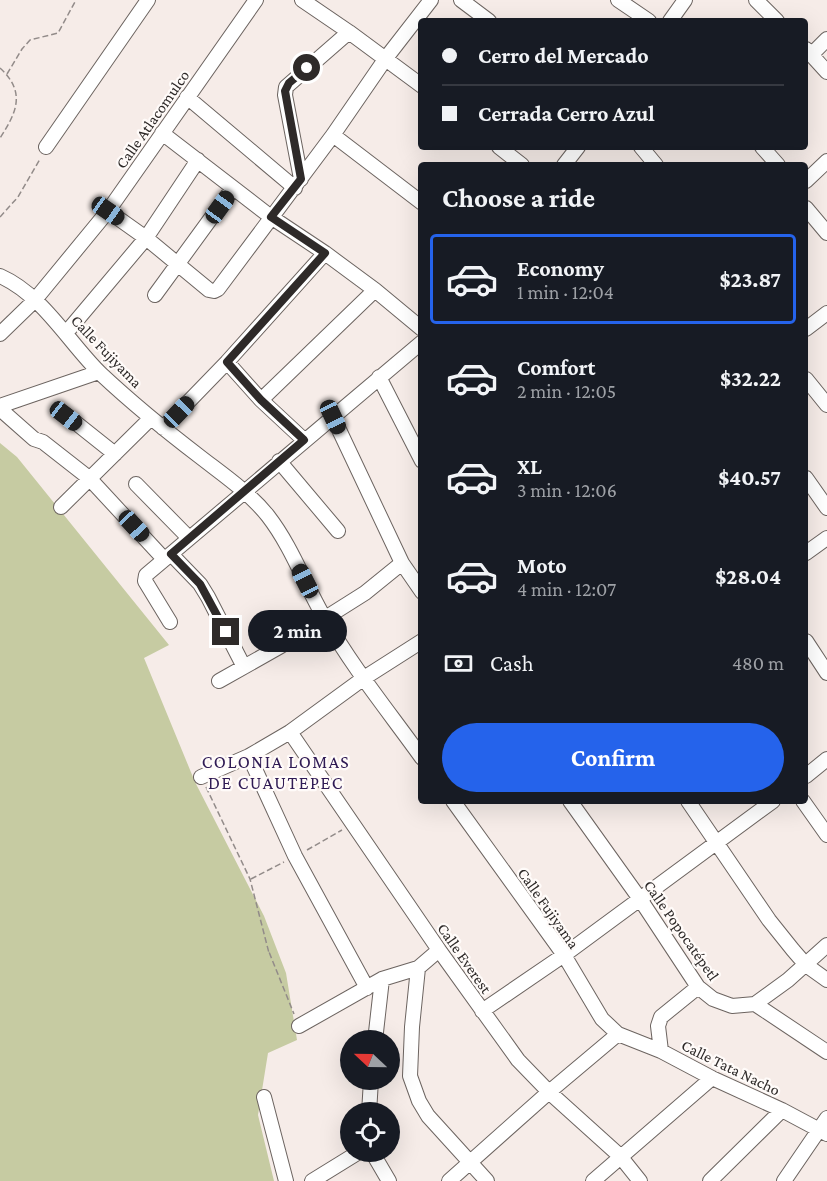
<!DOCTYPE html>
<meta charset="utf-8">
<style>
:root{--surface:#171b24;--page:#20242c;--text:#f1f3f6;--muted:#9ea1a6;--line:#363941;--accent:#2563eb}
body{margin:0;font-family:"Crimson Pro",serif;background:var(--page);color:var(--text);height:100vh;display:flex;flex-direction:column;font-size:22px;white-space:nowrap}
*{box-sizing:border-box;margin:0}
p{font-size:20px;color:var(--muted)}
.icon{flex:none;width:33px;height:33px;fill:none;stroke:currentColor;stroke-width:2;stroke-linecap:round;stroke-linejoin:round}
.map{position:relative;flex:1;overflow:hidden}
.details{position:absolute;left:418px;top:162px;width:390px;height:642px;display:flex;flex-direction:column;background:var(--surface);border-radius:6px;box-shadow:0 6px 24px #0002}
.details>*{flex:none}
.banner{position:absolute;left:418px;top:18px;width:390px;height:132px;border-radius:6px;box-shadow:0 6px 24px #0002;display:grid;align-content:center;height:132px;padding:0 24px;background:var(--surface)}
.needle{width:39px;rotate:292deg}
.tools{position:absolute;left:340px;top:1030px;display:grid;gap:12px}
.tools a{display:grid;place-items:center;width:60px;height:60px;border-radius:50%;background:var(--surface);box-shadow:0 6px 24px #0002;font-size:30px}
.end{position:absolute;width:27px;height:27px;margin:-14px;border:8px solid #2e2a29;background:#fff;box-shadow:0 0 0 3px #fff}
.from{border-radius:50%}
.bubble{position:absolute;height:42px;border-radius:21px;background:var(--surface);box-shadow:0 6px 24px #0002;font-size:20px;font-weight:700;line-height:42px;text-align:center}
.car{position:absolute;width:18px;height:36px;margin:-18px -9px;border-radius:8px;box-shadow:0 0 4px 2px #0007;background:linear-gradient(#222 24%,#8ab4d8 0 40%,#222 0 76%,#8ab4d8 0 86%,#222 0)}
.banner b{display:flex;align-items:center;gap:21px;height:57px;font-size:22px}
.banner b+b{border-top:2px solid var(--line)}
.banner i{width:15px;height:15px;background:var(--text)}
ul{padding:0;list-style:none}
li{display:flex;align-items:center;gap:18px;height:90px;margin:0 12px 9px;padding:0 12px;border:3px solid transparent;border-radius:6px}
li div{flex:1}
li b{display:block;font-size:22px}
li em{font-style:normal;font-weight:700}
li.selected{border-color:var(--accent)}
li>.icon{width:54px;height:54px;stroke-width:1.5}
h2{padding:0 24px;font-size:27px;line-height:72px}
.pay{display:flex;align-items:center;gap:15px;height:66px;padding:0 24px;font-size:22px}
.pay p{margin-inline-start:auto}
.action{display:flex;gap:12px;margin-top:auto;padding:12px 24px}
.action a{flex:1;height:69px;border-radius:36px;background:var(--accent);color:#fff;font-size:24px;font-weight:700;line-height:69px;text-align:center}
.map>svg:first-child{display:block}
.green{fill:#c6cba2}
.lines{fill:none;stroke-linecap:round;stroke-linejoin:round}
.minor-casing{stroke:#6c6460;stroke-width:16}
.path{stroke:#928b89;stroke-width:1.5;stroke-dasharray:6 3;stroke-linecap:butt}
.minor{stroke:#fff;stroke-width:14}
.route{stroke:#2e2a29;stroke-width:8}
.labels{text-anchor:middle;stroke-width:4.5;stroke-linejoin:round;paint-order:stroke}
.street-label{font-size:16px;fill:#2e2a29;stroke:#fffbf9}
.neighbourhood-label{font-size:18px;letter-spacing:1.5px;fill:#2f1a54;stroke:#fffbf9}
</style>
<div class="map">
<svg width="827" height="1181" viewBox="0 0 827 1181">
<rect width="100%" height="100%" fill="#f6ece8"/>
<!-- green -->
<path class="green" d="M0,443L17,457L169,645L144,658L195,782L264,916L286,973L297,1040L268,1053L258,1115L274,1181H0Z"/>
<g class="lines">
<!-- minor casing -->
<g class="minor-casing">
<path id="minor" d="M302,0L349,32L422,86
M461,0L489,21
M618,0L649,21
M756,0L777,21
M670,21L685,0
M806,49L827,72
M811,55L827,39
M187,97L295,188
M162,133L271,217L325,253L375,290L422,329
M333,135L422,203
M46,147L148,0
M499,147L522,165
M641,147L656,165
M762,147L778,165
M564,165L578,147
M301,179L285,95L286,87L349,32
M806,181L827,161
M806,208L827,233
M108,211L146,238L209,290L214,291L218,289L333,135L386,58L431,0
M0,276C43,295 69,343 101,374C132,403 165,430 199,456C222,474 249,492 268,516C292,547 305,585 325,619C353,668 389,712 422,758
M155,295L233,188
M806,329L827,313
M66,333L146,238L198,160
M0,334L34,301L108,211L256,0
M227,362L261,400L304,440
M379,377L422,461
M806,379L827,405
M261,400L375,290
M0,406L99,372
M0,409L34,439L43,442L89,478L164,559
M66,415L115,454
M333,417L402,563L422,592
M163,428L227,362L325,253
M279,461L338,531
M806,478L827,508
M136,484L189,538
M61,507L151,418
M806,553L827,538
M171,554L200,584L208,597L244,667
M170,622L145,581L146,575L422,342
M806,641L827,673
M219,681L281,646L365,593L402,563
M290,732L439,950L518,1060L549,1092L620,1156L640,1181
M249,756L295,856L367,988
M806,776L827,759
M201,777L249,756L290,732L364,678L422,641
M453,801L564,955L602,1019L618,1034L661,1051L712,1078L782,1110L827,1134
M570,801L640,899L698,987L713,999L732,1006L755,1004L827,1052
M688,801L769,920L793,950L806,965L827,980
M803,801L827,835
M418,968L412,1027L410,1076L419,1101L428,1116L487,1181
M755,1004L788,980L827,945
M482,1011L564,955L773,801
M299,1026L382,979L418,968L439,950
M375,1041L382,979
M661,1051L658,1026L661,1017L698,987
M264,1097L286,1181
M369,1113L371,1080
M372,1152L389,1181
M312,1181L359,1152
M449,1181L549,1092L618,1034
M593,1181L712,1078
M710,1181L782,1110
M784,1181L827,1118"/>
</g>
<!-- path -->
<path class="path" d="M0,68C26,92 17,112 0,138
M7,74L22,49L30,40L58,33L76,0
M0,217L18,197L40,159
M206,787L250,879L269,953V952L294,1014
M307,850L342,830
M251,879L284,862"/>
<!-- minor -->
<use href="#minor" class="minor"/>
</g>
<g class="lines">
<!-- route -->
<path class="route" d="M226,632L200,584L171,554L304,440L261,400L227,362L325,253L271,217L301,179L285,91L289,83L307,68"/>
</g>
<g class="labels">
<!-- street labels -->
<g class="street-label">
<text transform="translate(152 119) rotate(-55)" y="6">Calle Atlacomulco</text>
<text transform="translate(107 351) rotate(46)" y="6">Calle Fujiyama</text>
<text transform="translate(549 908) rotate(55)" y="6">Calle Fujiyama</text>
<text transform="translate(682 930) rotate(55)" y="6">Calle Popocatépetl</text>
<text transform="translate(465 958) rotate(55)" y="6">Calle Everest</text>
<text transform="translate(731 1067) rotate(26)" y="6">Calle Tata Nacho</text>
</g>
<!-- neighbourhood labels -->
<g class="neighbourhood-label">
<text x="276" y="768">COLONIA LOMAS<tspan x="276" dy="21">DE CUAUTEPEC</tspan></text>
</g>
</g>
</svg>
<div class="tools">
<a><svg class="needle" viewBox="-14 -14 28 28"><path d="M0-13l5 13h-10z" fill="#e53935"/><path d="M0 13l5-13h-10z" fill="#9ea1a6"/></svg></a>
<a><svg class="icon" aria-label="locate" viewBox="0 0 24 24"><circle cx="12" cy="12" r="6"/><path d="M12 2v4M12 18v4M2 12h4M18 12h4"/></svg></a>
</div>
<i class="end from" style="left:307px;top:68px"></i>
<i class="end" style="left:226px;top:632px"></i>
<div class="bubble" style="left:248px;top:610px;width:99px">2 min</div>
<i class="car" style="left:220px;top:207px;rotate:36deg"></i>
<i class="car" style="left:108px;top:211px;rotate:125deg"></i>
<i class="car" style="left:179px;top:412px;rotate:44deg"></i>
<i class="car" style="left:66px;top:416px;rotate:128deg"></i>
<i class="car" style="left:333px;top:417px;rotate:155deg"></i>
<i class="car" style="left:134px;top:526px;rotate:137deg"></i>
<i class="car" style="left:305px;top:581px;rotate:333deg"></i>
<div class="banner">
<b><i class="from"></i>Cerro del Mercado</b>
<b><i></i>Cerrada Cerro Azul</b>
</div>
<section class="details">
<h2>Choose a ride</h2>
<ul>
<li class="selected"><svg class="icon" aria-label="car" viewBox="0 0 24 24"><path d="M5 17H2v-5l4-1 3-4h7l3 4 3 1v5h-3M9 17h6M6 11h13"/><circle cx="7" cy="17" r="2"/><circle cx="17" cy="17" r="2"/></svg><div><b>Economy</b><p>1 min · 12:04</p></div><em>$23.87</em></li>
<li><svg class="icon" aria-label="car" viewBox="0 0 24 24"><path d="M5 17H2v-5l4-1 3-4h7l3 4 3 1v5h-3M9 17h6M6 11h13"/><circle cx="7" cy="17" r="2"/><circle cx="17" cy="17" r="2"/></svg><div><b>Comfort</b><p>2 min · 12:05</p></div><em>$32.22</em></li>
<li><svg class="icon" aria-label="car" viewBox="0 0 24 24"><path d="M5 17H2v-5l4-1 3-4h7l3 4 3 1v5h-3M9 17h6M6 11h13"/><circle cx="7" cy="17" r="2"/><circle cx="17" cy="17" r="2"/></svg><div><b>XL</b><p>3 min · 12:06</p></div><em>$40.57</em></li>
<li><svg class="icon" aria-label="car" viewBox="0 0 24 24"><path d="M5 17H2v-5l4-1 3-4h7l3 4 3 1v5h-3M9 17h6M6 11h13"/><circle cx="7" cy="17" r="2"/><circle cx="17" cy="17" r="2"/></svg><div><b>Moto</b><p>4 min · 12:07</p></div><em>$28.04</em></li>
</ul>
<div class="pay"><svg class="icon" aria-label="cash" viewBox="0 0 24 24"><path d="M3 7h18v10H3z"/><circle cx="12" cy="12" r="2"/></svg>Cash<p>480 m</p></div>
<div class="action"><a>Confirm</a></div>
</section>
</div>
